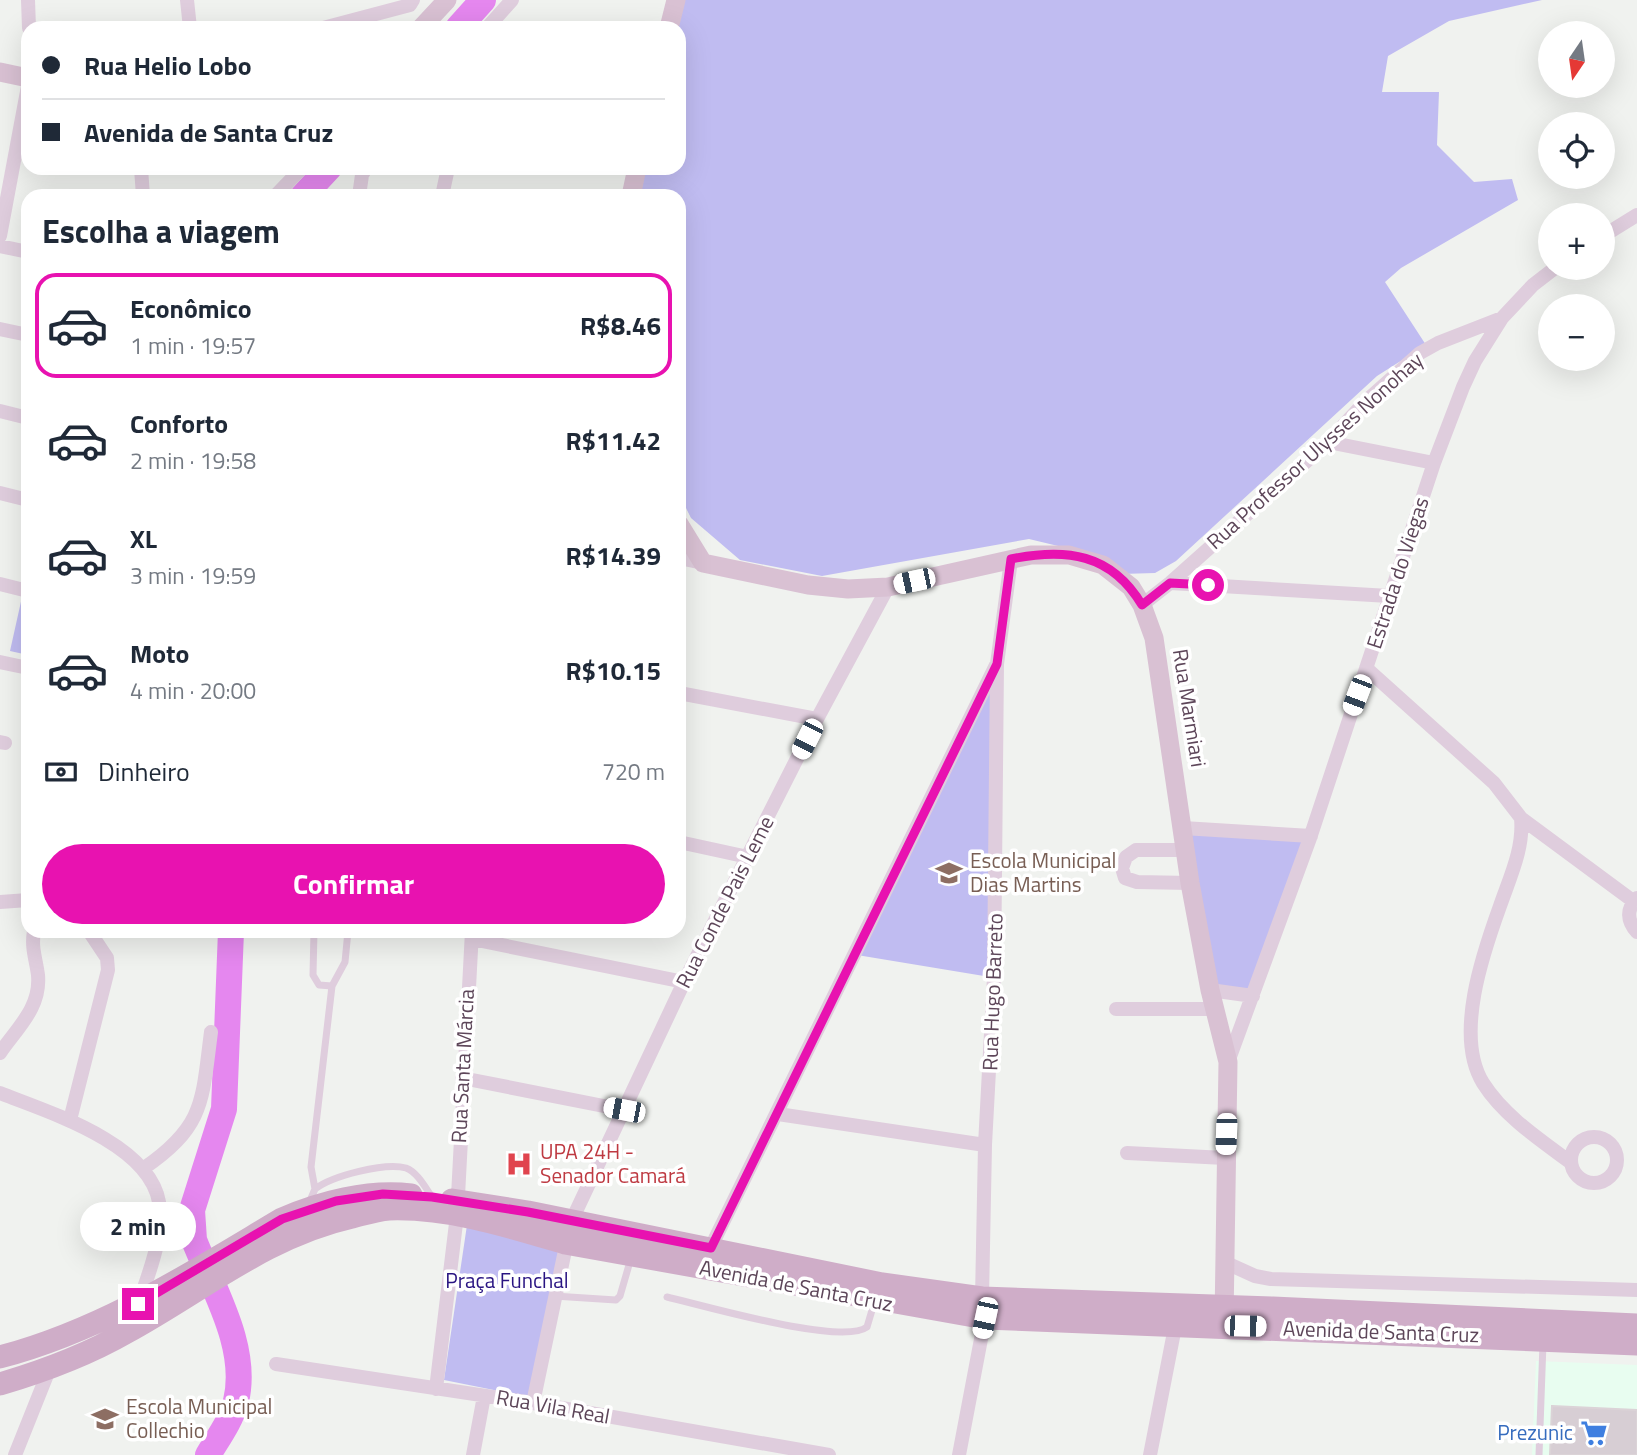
<!DOCTYPE html>
<html lang="pt">
<meta charset="utf-8">
<style>
:root{--surface:#fff;--page:#f6f6f7;--text:#1f2937;--muted:#747a83;--line:#e0e1e3;--accent:#e812b0}
body{margin:0;font-family:"Titillium Web",sans-serif;background:var(--page);color:var(--text);height:100vh;display:flex;flex-direction:column;font-size:26px;white-space:nowrap}
*{box-sizing:border-box;margin:0}
p{font-size:23px;color:var(--muted)}
.icon{flex:none;width:38px;height:38px;fill:none;stroke:currentColor;stroke-width:2;stroke-linecap:round;stroke-linejoin:round}
.map{position:relative;flex:1;overflow:hidden}
.panel{position:absolute;left:21px;top:189px;width:665px;height:749px;display:flex;flex-direction:column;background:var(--surface);border-radius:21px;box-shadow:0 7px 28px #0002}
.panel>*{flex:none}
.guide{position:absolute;left:21px;top:21px;width:665px;height:154px;border-radius:21px;box-shadow:0 7px 28px #0002;display:grid;align-content:center;height:154px;padding:0 21px;background:var(--surface)}
.needle{width:46px;rotate:193deg}
.fabs{position:absolute;left:1538px;top:21px;display:grid;gap:14px}
.fabs a{display:grid;place-items:center;width:77px;height:77px;border-radius:50%;background:var(--surface);box-shadow:0 7px 28px #0002;font-size:35px}
.end{position:absolute;width:32px;height:32px;margin:-16px;border:9px solid #e812b0;background:#fff;box-shadow:0 0 0 4px #fff}
.from{border-radius:50%}
.bubble{position:absolute;height:49px;border-radius:24px;background:var(--surface);box-shadow:0 7px 28px #0002;font-size:23px;font-weight:700;line-height:49px;text-align:center}
.car{position:absolute;width:21px;height:42px;margin:-21px -10px;border-radius:9px;box-shadow:0 0 5px 2px #0007;background:linear-gradient(#fff 24%,#345 0 40%,#fff 0 76%,#345 0 86%,#fff 0)}
.guide b{display:flex;align-items:center;gap:24px;height:66px;font-size:26px}
.guide b+b{border-top:2px solid var(--line)}
.guide i{width:18px;height:18px;background:var(--text)}
ul{padding:0;list-style:none}
li{display:flex;align-items:center;gap:21px;height:105px;margin:0 14px 10px;padding:0 7px;border:4px solid transparent;border-radius:21px}
li div{flex:1}
li b{display:block;font-size:26px}
li em{font-style:normal;font-weight:700}
li.on{border-color:var(--accent)}
li>.icon{width:63px;height:63px;stroke-width:1.5}
h2{padding:0 21px;font-size:32px;line-height:84px}
.pay{display:flex;align-items:center;gap:18px;height:77px;padding:0 21px;font-size:26px}
.pay p{margin-inline-start:auto}
.button{display:flex;gap:14px;margin-top:auto;padding:14px 21px}
.button a{flex:1;height:80px;border-radius:42px;background:var(--accent);color:#fff;font-size:28px;font-weight:700;line-height:80px;text-align:center}
.map>svg:first-child{display:block}
.commercial{fill:#e8fdf0}
.green{fill:#c0bcf1}
.lines{fill:none;stroke-linecap:round;stroke-linejoin:round}
.river{stroke:#e587ef;stroke-width:26}
.building{fill:#d7ced4;stroke:#dbd3d7;stroke-width:2}
.lane{stroke:#dfcddd;stroke-width:7}
.street{stroke:#dfcddd;stroke-width:14}
.secondary{stroke:#d9c1d3;stroke-width:19}
.primary{stroke:#cfadc8;stroke-width:23}
.route{stroke:#e812b0;stroke-width:9}
.labels{text-anchor:middle;stroke-width:7;stroke-linejoin:round;paint-order:stroke}
.street-label{font-size:21px;fill:#5d4659;stroke:#fff}
.education-label{font-size:21px;fill:#785e54;stroke:#fff;text-anchor:start}
.health-label{font-size:21px;fill:#be3a42;stroke:#fff;text-anchor:start}
.park-label{font-size:21px;fill:#291482;stroke:#fff}
.shop-label{font-size:21px;fill:#366cbe;stroke:#fff;text-anchor:end}
</style>
<div class="map">
<svg width="1637" height="1455" viewBox="0 0 1637 1455">
<rect width="100%" height="100%" fill="#f0f2ef"/>
<!-- commercial -->
<path class="commercial" d="M1536,1361L1637,1365V1455H1532Z"/>
<!-- green -->
<path class="green" d="M682,0H1542L1449,21L1388,56L1382,92H1439L1437,145L1474,182L1512,179L1518,200L1401,268L1385,282L1426,345L1377,376L1176,561L1155,573L1121,574L1079,551L1029,539L822,576L740,560L691,518L679,494V196H635L642,168H679V28H675Z
M22,597L28,599V655L10,651Z
M995,678L990,977L857,955Z
M1186,833L1303,839L1249,991L1215,988Z
M467,1225L564,1243L528,1397L444,1380Z"/>
<g class="lines">
<!-- river -->
<path class="river" d="M458,28L483,0
M303,196L329,168
M208,1455C218,1438 231,1421 236,1401C249,1347 213,1289 194,1240L192,1210L224,1109L231,931"/>
</g>
<!-- building -->
<path class="building" d="M1552,1406L1637,1410V1455H1550Z"/>
<g class="lines">
<!-- lane -->
<path class="lane" d="M314,931L313,975L319,985L332,986
M315,1189L311,1167L332,986L345,962L348,931
M309,1203L315,1189C332,1176 385,1162 406,1168C417,1172 425,1187 432,1197
M554,1296L616,1300L620,1296L631,1258
M667,1297C702,1305 842,1346 867,1327L875,1300
M1539,1455L1543,1343"/>
<!-- street -->
<path class="street" d="M28,0L29,28
M187,0L190,28
M323,28L410,5L413,0
M487,28L512,0
M141,168L143,196
M275,196L302,168
M359,196L362,175L366,168
M442,196L448,168
M0,236L28,86
M1603,236L1637,215
M0,246L28,252
M0,329L28,335
M0,411L28,418
M1328,442L1434,463
M0,493L28,500
M679,558L703,563
M1170,583L1389,596
M0,584L28,591
M1142,605L1170,583L1328,442L1365,402L1420,353L1438,343L1502,318
M0,662L28,668
M1366,668L1494,783L1521,818C1524,848 1510,877 1500,906C1483,953 1454,1036 1483,1083C1503,1115 1540,1140 1570,1162
M679,693L817,719
M0,742L5,743
M1521,818L1633,901
M1183,828L1311,836
M679,842L748,857
M1186,850H1136L1126,857L1122,868L1125,878L1137,882L1190,883
M1637,898C1626,909 1627,921 1637,932
M0,902L28,900
M472,939L684,982
M1210,990L1253,996
M1116,1009H1214
M0,1053C17,1028 41,1008 38,975C36,959 31,948 34,931
M1228,1062L1310,838L1434,463L1463,387L1475,361L1502,318L1533,285L1555,268
M462,1078L624,1110
M0,1093C48,1112 149,1143 159,1202C164,1236 150,1270 139,1302
M778,1114L985,1145
M70,1120L108,970L107,958L89,931
M1571 1160a23 23 0 1 1 46 0a23 23 0 1 1-46 0Z
M1127,1153L1225,1158
M144,1168C205,1126 202,1101 211,1032
M708,1253L996,665
M1224,1262L1255,1276L1271,1279L1637,1290
M982,1298L985,1145L994,977L997,664L1011,560
M276,1364L533,1403L829,1455
M436,1389L457,1215L472,931
M533,1403L571,1222L684,982L817,719L888,587
M15,1455L49,1370
M473,1455L484,1396
M959,1455L985,1318
M1150,1455L1175,1327"/>
<!-- secondary -->
<path class="secondary" d="M421,28L447,0
M669,28L676,0
M0,72L28,78
M631,196L637,168
M679,524L703,563L808,585L848,589L888,587L1031,555H1069L1103,565L1131,587L1142,605L1154,638L1190,883L1210,990L1228,1062L1224,1320"/>
<!-- primary -->
<path class="primary" d="M452,1200L528,1212L882,1284L982,1298L1273,1308L1637,1325
M0,1357C103,1330 191,1273 282,1219C321,1202 368,1190 411,1195
M0,1384C44,1371 87,1355 127,1332C202,1291 267,1236 352,1217C364,1214 377,1210 389,1209C449,1207 508,1226 565,1243L985,1318L1637,1344"/>
</g>
<g class="lines">
<!-- route -->
<path class="route" d="M138,1304L282,1219L336,1201L383,1194L432,1197L528,1212L711,1248L997,664L1011,559C1066,548 1111,553 1142,605L1170,583L1208,585"/>
</g>
<!-- icons -->
<defs>
<g id="school-bare" transform="scale(2.1)"><path d="M0-5L7-2L0 1L-7-2ZM-4 1L0 2.5L4 1V4Q0 6-4 4Z" fill="#8d6e63" stroke="#fff" stroke-width="2.5" paint-order="stroke"/></g>
<g id="hospital-bare" transform="scale(2.1)"><path d="M-5-5h3v3.5h4V-5h3V5h-3V1.5h-4V5h-3Z" fill="#e0444e" stroke="#fff" stroke-width="2.5" paint-order="stroke"/></g>
<g id="supermarket-bare" transform="scale(2.1)"><path d="M-6-5.5h2.5l.6 2H6L4.5 2H-2.5L-4.4-4H-6ZM-1.5 3.2a1.3 1.3 0 1 0 .1 0ZM3 3.2a1.3 1.3 0 1 0 .1 0Z" fill="#3f7fe0" stroke="#fff" stroke-width="2.5" paint-order="stroke"/></g>
</defs>
<g fill-rule="evenodd">
<use href="#school-bare" x="949" y="873"/>
<use href="#hospital-bare" x="519" y="1164"/>
<use href="#school-bare" x="105" y="1419"/>
<use href="#supermarket-bare" x="1594" y="1433"/>
</g>
<g class="labels">
<!-- street labels -->
<g class="street-label">
<text transform="translate(1315 451) rotate(-42)" y="7">Rua Professor Ulysses Nonohay</text>
<text transform="translate(1398 573) rotate(-72)" y="7">Estrada do Viegas</text>
<text transform="translate(1189 708) rotate(81)" y="7">Rua Marmiari</text>
<text transform="translate(725 902) rotate(-63)" y="7">Rua Conde Pais Leme</text>
<text transform="translate(993 992) rotate(-88)" y="7">Rua Hugo Barreto</text>
<text transform="translate(463 1066) rotate(-87)" y="7">Rua Santa Márcia</text>
<text transform="translate(796 1286) rotate(11)" y="7">Avenida de Santa Cruz</text>
<text transform="translate(1381 1332) rotate(2)" y="7">Avenida de Santa Cruz</text>
<text transform="translate(553 1407) rotate(10)" y="7">Rua Vila Real</text>
</g>
<!-- education labels -->
<g class="education-label">
<text x="970" y="868">Escola Municipal<tspan x="970" dy="24">Dias Martins</tspan></text>
<text x="126" y="1414">Escola Municipal<tspan x="126" dy="24">Collechio</tspan></text>
</g>
<!-- health labels -->
<g class="health-label">
<text x="540" y="1159">UPA 24H -<tspan x="540" dy="24">Senador Camará</tspan></text>
</g>
<!-- park labels -->
<g class="park-label">
<text x="507" y="1288">Praça Funchal</text>
</g>
<!-- shop labels -->
<g class="shop-label">
<text x="1573" y="1440">Prezunic</text>
</g>
</g>
</svg>
<div class="fabs">
<a><svg class="needle" viewBox="-14 -14 28 28"><path d="M0-13l5 13h-10z" fill="#e53935"/><path d="M0 13l5-13h-10z" fill="#747a83"/></svg></a>
<a><svg class="icon" aria-label="locate" viewBox="0 0 24 24"><circle cx="12" cy="12" r="6"/><path d="M12 2v4M12 18v4M2 12h4M18 12h4"/></svg></a>
<a>+</a>
<a>−</a>
</div>
<i class="end from" style="left:1208px;top:585px"></i>
<i class="end" style="left:138px;top:1304px"></i>
<div class="bubble" style="left:80px;top:1202px;width:116px">2 min</div>
<i class="car" style="left:914px;top:581px;rotate:258deg"></i>
<i class="car" style="left:1357px;top:695px;rotate:201deg"></i>
<i class="car" style="left:807px;top:739px;rotate:207deg"></i>
<i class="car" style="left:624px;top:1110px;rotate:281deg"></i>
<i class="car" style="left:1226px;top:1134px;rotate:182deg"></i>
<i class="car" style="left:985px;top:1318px;rotate:192deg"></i>
<i class="car" style="left:1245px;top:1326px;rotate:91deg"></i>
<div class="guide">
<b><i class="from"></i>Rua Helio Lobo</b>
<b><i></i>Avenida de Santa Cruz</b>
</div>
<section class="panel">
<h2>Escolha a viagem</h2>
<ul>
<li class="on"><svg class="icon" aria-label="car" viewBox="0 0 24 24"><path d="M5 17H2v-5l4-1 3-4h7l3 4 3 1v5h-3M9 17h6M6 11h13"/><circle cx="7" cy="17" r="2"/><circle cx="17" cy="17" r="2"/></svg><div><b>Econômico</b><p>1 min · 19:57</p></div><em>R$8.46</em></li>
<li><svg class="icon" aria-label="car" viewBox="0 0 24 24"><path d="M5 17H2v-5l4-1 3-4h7l3 4 3 1v5h-3M9 17h6M6 11h13"/><circle cx="7" cy="17" r="2"/><circle cx="17" cy="17" r="2"/></svg><div><b>Conforto</b><p>2 min · 19:58</p></div><em>R$11.42</em></li>
<li><svg class="icon" aria-label="car" viewBox="0 0 24 24"><path d="M5 17H2v-5l4-1 3-4h7l3 4 3 1v5h-3M9 17h6M6 11h13"/><circle cx="7" cy="17" r="2"/><circle cx="17" cy="17" r="2"/></svg><div><b>XL</b><p>3 min · 19:59</p></div><em>R$14.39</em></li>
<li><svg class="icon" aria-label="car" viewBox="0 0 24 24"><path d="M5 17H2v-5l4-1 3-4h7l3 4 3 1v5h-3M9 17h6M6 11h13"/><circle cx="7" cy="17" r="2"/><circle cx="17" cy="17" r="2"/></svg><div><b>Moto</b><p>4 min · 20:00</p></div><em>R$10.15</em></li>
</ul>
<div class="pay"><svg class="icon" aria-label="cash" viewBox="0 0 24 24"><path d="M3 7h18v10H3z"/><circle cx="12" cy="12" r="2"/></svg>Dinheiro<p>720 m</p></div>
<div class="button"><a>Confirmar</a></div>
</section>
</div>
